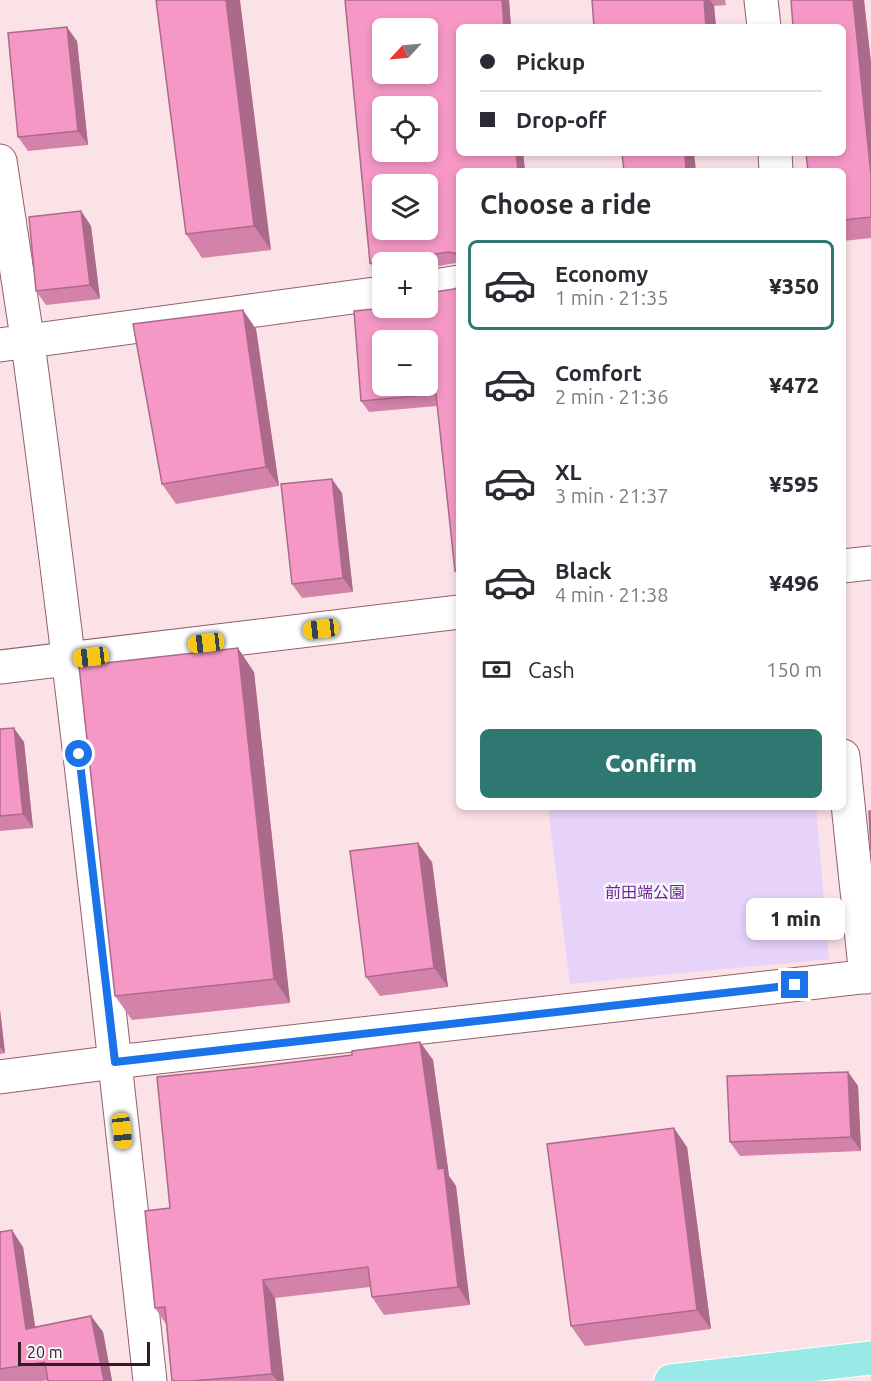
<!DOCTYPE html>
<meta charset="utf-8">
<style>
:root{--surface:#fff;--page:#f2f2f3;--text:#2b2b33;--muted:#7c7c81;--line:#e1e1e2;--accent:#2f7872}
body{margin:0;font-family:Ubuntu,"Noto Sans JP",sans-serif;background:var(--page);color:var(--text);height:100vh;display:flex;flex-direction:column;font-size:22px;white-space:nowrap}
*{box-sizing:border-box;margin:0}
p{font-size:20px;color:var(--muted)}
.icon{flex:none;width:33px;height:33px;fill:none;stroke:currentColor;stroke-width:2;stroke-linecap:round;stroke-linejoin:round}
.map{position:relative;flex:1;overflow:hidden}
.panel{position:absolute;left:456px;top:168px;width:390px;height:642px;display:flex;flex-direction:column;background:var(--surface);border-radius:9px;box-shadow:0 3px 9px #0003}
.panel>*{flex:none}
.hud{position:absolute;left:456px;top:24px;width:390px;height:132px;border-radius:9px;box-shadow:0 3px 9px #0003;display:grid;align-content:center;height:132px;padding:0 24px;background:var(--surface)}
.needle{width:39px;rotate:244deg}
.fabs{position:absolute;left:372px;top:18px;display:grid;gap:12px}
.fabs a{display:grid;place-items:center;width:66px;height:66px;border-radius:9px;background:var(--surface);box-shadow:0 3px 9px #0003;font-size:30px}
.scale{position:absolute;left:18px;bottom:15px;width:132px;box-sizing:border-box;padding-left:6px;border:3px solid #331d21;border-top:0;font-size:16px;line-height:21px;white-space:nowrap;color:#331d21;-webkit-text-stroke:4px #f7f7f7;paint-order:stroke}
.end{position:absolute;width:27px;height:27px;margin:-14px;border:8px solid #1a73e8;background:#fff;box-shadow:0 0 0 3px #fff}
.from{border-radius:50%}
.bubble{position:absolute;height:42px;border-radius:9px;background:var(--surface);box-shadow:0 3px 9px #0003;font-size:20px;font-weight:800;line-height:42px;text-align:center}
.car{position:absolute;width:18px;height:36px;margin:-18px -9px;border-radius:8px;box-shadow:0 0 4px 2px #0007;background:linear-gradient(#f5c518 24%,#345 0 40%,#f5c518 0 76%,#345 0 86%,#f5c518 0)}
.hud b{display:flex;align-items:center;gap:21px;height:57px;font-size:22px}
.hud b+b{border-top:2px solid var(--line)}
.hud i{width:15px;height:15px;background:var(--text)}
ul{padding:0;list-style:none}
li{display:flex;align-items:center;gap:18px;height:90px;margin:0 12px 9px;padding:0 12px;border:3px solid transparent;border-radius:9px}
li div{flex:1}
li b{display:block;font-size:22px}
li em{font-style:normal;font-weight:800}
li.active{border-color:var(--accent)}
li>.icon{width:54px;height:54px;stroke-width:1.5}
h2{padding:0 24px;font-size:27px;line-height:72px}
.pay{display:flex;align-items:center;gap:15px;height:66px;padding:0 24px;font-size:22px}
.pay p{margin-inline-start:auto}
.button{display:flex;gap:12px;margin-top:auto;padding:12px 24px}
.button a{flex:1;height:69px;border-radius:9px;background:var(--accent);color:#fff;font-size:24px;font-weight:800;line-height:69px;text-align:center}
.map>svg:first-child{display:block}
.green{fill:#e7d2fa}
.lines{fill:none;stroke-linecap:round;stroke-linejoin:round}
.street-casing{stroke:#946068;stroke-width:35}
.primary-casing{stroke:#fff;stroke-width:35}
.street{stroke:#fff;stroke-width:33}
.primary{stroke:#97eae5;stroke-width:33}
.wall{fill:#d383aa}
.shaded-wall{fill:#ac6a8b}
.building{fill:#f598c6;stroke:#ac6a8b;stroke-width:1.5;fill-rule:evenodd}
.route{stroke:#1a73e8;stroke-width:8}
.labels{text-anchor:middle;stroke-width:5;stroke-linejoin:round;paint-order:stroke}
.park-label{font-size:16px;fill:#6f249d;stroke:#f7f7f7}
</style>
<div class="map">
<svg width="871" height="1381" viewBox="0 0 871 1381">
<rect width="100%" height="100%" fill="#fbe2e6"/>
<!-- green -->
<path class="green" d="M548,807H816L829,959L570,984Z"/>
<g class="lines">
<!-- street casing -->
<g class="street-casing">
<path id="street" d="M761,0L764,27
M775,153L776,171
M0,161C9,222 19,283 28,344C75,689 112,1035 150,1381
M428,287L459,282
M0,345L382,293
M843,566L871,563
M0,667L459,612
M843,756L866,977
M0,1077L115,1062L871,976"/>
</g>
<!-- primary casing -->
<g class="primary-casing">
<path id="primary" d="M671,1381L871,1358"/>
</g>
<!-- street -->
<use href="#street" class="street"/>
<!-- primary -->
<use href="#primary" class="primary"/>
</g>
<!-- wall -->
<path class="wall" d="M156,0L271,250L202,258L186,234Z
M345,0H509L511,27L459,153H523L525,171H459V264L456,263L428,268V262H382V275H378L370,263Z
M592,0H725L726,5L714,6L716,27H594Z
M864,0L871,63V238L843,241V171Z
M77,41L88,145L28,151L18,137Z
M81,211L91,226L100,299L46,305L36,291Z
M459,287V576L455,571L437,406L369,412L361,401L374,309L454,289Z
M256,329L279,486L176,504L162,484Z
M342,493L353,592L302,598L292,584Z
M254,672L290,1003L132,1020L115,996Z
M0,729L24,742L33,828L0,831Z
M432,862L448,987L380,996L366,977Z
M0,1010L5,1053L0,1054Z
M420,1042L433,1060L449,1176L456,1186L470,1305L384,1315L372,1297L370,1287L275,1298L284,1381H172L166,1324L155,1308L170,1208L254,1067L352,1055Z
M848,1072L858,1086L861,1151L740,1156L730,1142Z
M687,1147L711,1329L585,1346L571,1326Z
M0,1232L23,1247L35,1327L91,1316L103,1332L112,1381H48V1380L42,1381H0Z"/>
<!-- shaded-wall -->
<path class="shaded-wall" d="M226,0H240L271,250L254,226Z
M502,0H509L511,27H504Z
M704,0H710L714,6L716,27H706Z
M853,0H864L871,63V175Z
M67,27L77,41L88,145L78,131Z
M516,153H523L525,171H518Z
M685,153H694L696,171H686Z
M81,211L91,226L100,299L90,285Z
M243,310L256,329L279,486L266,467Z
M332,479L342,493L353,592L343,578Z
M238,648L254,672L290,1003L274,979Z
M14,728L24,742L33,828L23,814Z
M418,843L432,862L448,987L434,968Z
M0,1010L5,1053L0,1047Z
M420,1042L433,1060L449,1176L456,1186L470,1305L458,1287L438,1169Z
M848,1072L858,1086L861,1151L851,1137Z
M674,1128L687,1147L711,1329L697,1310Z
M12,1230L23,1247L38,1345L26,1329Z
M263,1280L275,1298L284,1381H277L272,1374Z
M91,1316L103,1332L112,1381H104Z"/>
<!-- building -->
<path class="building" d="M156,0H226L254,226L186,234Z
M345,0H502L504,27H459V153H516L518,171H459V254L448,252L417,257L407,262H382V265L370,263ZM382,28H428V74H382ZM382,106H428V152H382ZM382,184H428V230H382Z
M592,0H704L706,27H594Z
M791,0H853L871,175V217L843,220V171H808L806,153H843V27H793Z
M67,27L78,131L18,137L8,33Z
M622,153H685L686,171H624Z
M81,211L90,285L36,291L29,217Z
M459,287V571H455L436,394L361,401L354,311L374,309V301L382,297V308H428V293L454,289ZM382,340H428V386H382Z
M243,310L266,467L162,484L133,324Z
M332,479L343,578L292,584L281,484Z
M238,648L274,979L115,996L79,666Z
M14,728L23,814L0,816V729Z
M869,811H871V851Z
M418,843L434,968L366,977L350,851Z
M420,1042L438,1169L444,1168L458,1287L372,1297L368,1267L263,1280L272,1374L192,1381H172L165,1307L155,1308L145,1211L170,1208L157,1077L254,1067L352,1055V1051Z
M848,1072L851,1137L730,1142L727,1076Z
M674,1128L697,1310L571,1326L547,1144Z
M12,1230L26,1329L91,1316L104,1381H48L45,1362L0,1369V1232Z"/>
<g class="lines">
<!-- route -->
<path class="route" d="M79,754L115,1062L795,985"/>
</g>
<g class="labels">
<!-- park labels -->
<g class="park-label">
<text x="645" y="898">前田端公園</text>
</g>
</g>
</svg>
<div class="fabs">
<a><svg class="needle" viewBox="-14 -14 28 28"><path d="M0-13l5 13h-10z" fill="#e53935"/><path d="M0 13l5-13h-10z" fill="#7c7c81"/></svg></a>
<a><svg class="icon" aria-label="locate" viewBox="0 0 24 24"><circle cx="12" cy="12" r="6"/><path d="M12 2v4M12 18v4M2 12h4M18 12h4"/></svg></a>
<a><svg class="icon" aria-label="layers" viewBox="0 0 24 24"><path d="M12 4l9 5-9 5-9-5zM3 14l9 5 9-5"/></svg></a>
<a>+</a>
<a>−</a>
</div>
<div class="scale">20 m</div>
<i class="end from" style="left:79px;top:754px"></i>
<i class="end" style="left:795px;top:985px"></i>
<div class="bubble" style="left:746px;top:898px;width:99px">1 min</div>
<i class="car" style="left:321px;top:629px;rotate:263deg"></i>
<i class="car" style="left:206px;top:643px;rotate:263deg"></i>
<i class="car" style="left:91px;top:657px;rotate:263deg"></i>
<i class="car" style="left:122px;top:1131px;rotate:174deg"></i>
<div class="hud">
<b><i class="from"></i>Pickup</b>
<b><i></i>Drop-off</b>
</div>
<section class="panel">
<h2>Choose a ride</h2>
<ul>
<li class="active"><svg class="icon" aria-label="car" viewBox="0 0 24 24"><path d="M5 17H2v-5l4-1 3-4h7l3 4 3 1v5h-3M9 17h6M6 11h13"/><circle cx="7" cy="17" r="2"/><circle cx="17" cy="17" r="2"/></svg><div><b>Economy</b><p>1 min · 21:35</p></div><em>¥350</em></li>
<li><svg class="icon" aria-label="car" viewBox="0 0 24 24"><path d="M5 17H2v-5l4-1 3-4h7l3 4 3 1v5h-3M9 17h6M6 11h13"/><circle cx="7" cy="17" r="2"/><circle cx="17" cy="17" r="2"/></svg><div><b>Comfort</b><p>2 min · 21:36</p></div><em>¥472</em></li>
<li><svg class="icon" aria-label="car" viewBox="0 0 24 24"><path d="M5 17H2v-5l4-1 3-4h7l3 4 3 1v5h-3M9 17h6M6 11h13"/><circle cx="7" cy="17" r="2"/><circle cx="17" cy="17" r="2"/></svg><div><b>XL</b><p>3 min · 21:37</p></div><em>¥595</em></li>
<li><svg class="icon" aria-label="car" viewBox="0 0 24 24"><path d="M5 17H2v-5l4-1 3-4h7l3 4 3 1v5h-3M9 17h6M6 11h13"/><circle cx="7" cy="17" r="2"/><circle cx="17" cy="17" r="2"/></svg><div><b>Black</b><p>4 min · 21:38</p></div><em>¥496</em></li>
</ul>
<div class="pay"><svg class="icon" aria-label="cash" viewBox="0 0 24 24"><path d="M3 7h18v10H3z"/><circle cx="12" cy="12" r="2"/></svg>Cash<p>150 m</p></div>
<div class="button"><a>Confirm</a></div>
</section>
</div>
